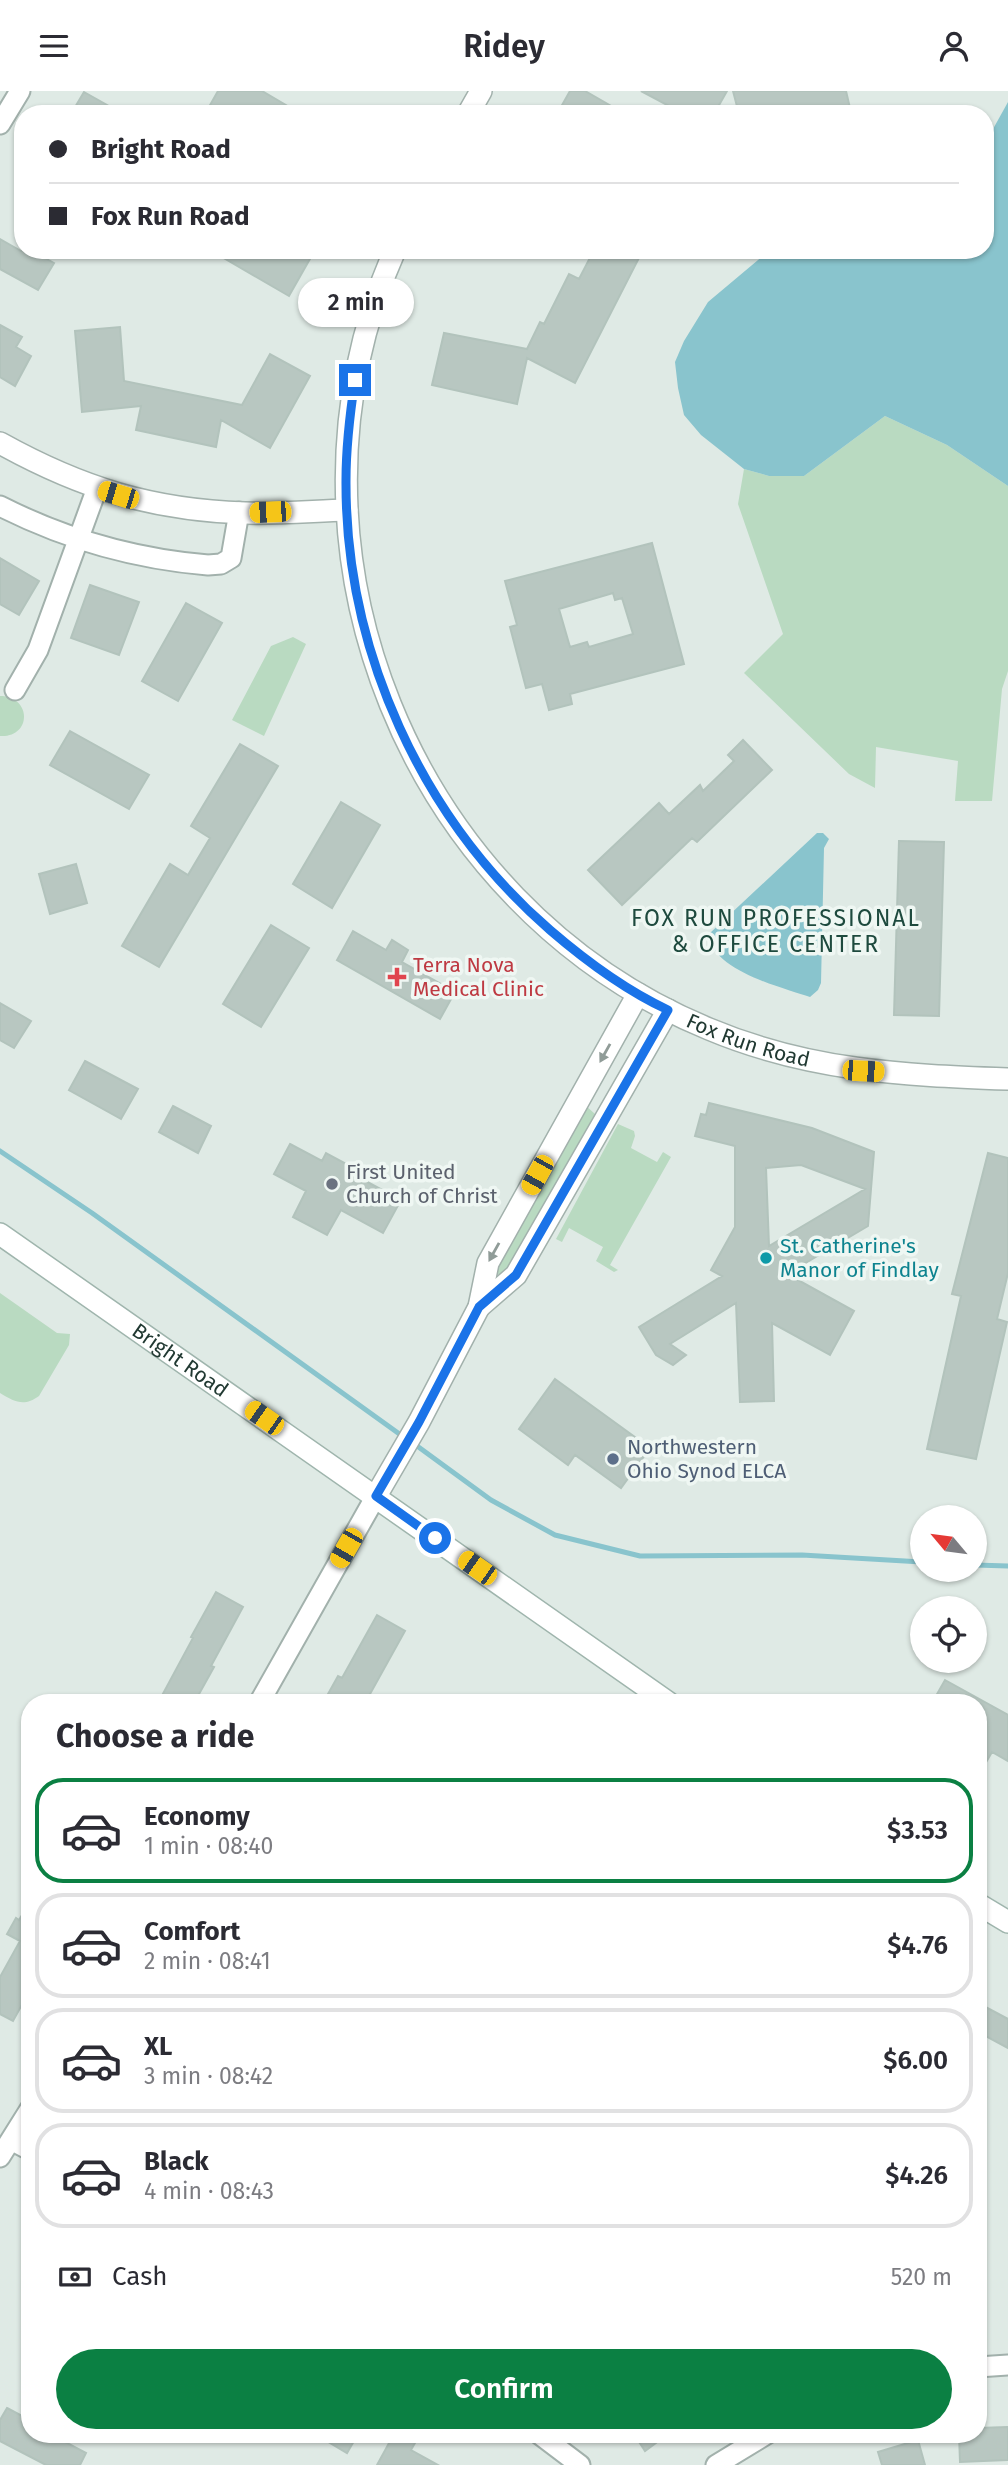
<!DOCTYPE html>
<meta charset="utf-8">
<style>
:root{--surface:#fff;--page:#f2f2f3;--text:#2b2b33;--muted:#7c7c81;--line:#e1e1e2;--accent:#0b8043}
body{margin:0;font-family:"Fira Sans",sans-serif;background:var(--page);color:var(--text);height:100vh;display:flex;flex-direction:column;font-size:26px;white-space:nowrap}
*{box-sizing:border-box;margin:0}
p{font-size:23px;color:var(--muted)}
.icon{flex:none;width:38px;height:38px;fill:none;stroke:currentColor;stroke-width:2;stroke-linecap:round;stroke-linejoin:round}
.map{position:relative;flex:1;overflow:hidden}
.details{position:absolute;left:21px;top:1603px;width:966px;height:749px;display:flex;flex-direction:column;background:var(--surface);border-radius:28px;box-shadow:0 2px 5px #0004}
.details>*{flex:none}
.hud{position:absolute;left:14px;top:14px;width:980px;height:154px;border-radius:28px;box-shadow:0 2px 5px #0004;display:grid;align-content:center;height:154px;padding:0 35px;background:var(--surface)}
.needle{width:46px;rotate:299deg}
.tools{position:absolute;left:910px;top:1414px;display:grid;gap:14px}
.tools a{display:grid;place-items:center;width:77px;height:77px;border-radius:50%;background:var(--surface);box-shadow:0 2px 5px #0004;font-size:35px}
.end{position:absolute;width:32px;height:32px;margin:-16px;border:9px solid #1a73e8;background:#fff;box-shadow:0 0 0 4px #fff}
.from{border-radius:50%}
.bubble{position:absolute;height:49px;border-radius:24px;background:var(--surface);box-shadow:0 2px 5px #0004;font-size:23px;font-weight:600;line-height:49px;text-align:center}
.car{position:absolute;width:21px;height:42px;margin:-21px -10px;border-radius:9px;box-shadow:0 0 5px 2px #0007;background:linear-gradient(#f5c518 24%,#345 0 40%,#f5c518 0 76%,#345 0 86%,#f5c518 0)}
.hud b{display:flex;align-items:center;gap:24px;height:66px;font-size:26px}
.hud b+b{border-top:2px solid var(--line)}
.hud i{width:18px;height:18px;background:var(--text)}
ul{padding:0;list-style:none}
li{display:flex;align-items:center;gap:21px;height:105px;margin:0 14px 10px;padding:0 21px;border:4px solid var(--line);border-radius:28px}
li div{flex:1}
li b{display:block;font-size:26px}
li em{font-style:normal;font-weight:600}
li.on{border-color:var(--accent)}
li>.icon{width:63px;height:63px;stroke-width:1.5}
h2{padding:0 35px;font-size:32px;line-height:84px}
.pay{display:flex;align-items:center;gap:18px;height:77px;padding:0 35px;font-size:26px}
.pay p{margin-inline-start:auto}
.primary-button{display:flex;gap:14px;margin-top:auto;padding:14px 35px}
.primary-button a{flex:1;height:80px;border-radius:42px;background:var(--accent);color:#fff;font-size:28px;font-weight:600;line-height:80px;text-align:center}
header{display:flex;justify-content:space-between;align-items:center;height:91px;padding:0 35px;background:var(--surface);font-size:32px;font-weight:600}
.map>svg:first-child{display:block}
.green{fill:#b9dac1}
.water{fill:#89c4cd}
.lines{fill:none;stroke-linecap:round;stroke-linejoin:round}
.stream{stroke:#89c4cd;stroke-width:5}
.building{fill:#b8c7c1;stroke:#b2c3bc;stroke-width:2;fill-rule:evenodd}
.minor-casing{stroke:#a2b1ac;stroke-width:23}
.tertiary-casing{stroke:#a2b1ac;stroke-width:24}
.secondary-casing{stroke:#9fb5ad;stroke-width:24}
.minor{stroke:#fff;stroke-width:19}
.tertiary{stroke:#fff;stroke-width:21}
.secondary{stroke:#fff;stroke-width:21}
.oneway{fill:#909c98}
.route{stroke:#1a73e8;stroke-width:9}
.health-dot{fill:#e0444e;stroke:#eff7f3;stroke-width:2.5}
.worship-dot{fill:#6b7280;stroke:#eff7f3;stroke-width:2.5}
.culture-dot{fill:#0f9aa8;stroke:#eff7f3;stroke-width:2.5}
.service-dot{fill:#5c6f8a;stroke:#eff7f3;stroke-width:2.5}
.labels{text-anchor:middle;stroke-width:7;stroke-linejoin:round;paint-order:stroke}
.health-label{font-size:21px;fill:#be3a42;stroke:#eff7f3;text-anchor:start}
.street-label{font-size:21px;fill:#213932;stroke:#eff7f3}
.worship-label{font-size:21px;fill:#5b616d;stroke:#eff7f3;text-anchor:start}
.culture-label{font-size:21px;fill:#0d838f;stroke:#eff7f3;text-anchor:start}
.service-label{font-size:21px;fill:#4e5e75;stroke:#eff7f3;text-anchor:start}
.neighbourhood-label{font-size:23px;letter-spacing:2px;fill:#1e4a3e;stroke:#eff7f3}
</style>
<header><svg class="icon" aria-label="menu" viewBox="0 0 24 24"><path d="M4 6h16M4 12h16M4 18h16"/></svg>Ridey<svg class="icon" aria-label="person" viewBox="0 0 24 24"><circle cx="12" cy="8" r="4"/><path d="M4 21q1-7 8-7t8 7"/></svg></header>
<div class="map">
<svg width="1008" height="2374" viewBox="0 0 1008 2374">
<rect width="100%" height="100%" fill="#dfeae5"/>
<!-- green -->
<path class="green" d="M885,325L947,354L1008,395V580L1002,598L992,710H955L958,670L876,656L875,697L849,683L744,582L783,543L738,413L744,378L769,385H804Z
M293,546L306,553L264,645L232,629L271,555Z
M0,605C32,605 32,647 0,645Z
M585,1014L595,1023L508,1181L501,1185L496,1182L494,1175Z
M618,1033L634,1040L635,1045L631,1057L657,1071L663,1061L671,1066L610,1174L618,1179L614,1181L596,1170L603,1156L569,1137L562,1151L556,1148Z
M0,1202L57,1242L70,1243L69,1254L39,1305C24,1316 15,1311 0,1302Z"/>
<!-- water -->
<path class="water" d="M1008,11V395L947,354L885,325L804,385H769L744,378L701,344L684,324L678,297L675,271L684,250L708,211L770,159H985V44L993,38Z
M817,742H823L829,748L824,757L821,892L818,899L810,906C783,897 707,878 710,842Z"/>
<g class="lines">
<!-- stream -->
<path class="stream" d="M0,1060L92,1122L405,1347
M413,1352L491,1409L555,1444L640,1465L802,1464L922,1471
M975,1474L1008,1475"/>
</g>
<!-- building -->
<path class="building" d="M218,0H262L301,23H205Z
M570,0H585L625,23H557Z
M641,0H727L714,23H684Z
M733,0H846L850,17L830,23H739Z
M84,1L123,23H71Z
M0,148L21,160L49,159L45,167L54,172L38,199L0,178Z
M210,159H299L311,166L289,205Z
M594,159H643L575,292L527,267L517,313L432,294L444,242L527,258L540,231L544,233L569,183L579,188Z
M0,234L22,246L16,256L31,265L15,295L0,286Z
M120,236L124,290L242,314L270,263L310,285L270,357L221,329L216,356L136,339L141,315L82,321L75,240Z
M652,452L684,573L570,603L572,613L549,619L542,593L526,597L510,536L517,534L505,490ZM613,502L615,509L622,507L633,543L589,556L587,551L570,556L559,518Z
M0,467L39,490L19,524L0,513Z
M90,494L139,511L119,564L71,547Z
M186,512L222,532L178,610L142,590Z
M70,640L149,684L129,718L50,674Z
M743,649L772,679L697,751L692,747L622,814L588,779L659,712L669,723L700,694L703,700L734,670L728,664Z
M240,653L278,675L159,876L122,855L170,773L188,784L210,747L191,735Z
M341,711L380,734L332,817L293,793Z
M899,750L944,751L939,925L894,924Z
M76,773L87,812L50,823L39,783Z
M271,834L309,857L261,936L223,913Z
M353,840L386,859L392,849L408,859L402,871L455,901L440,928L337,869Z
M0,912L31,930L14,957L0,949Z
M85,970L138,998L121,1028L69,999Z
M709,1012L812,1037L874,1061L868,1135L787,1183L854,1220L830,1264L772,1232L774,1310L740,1311L736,1212L670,1253L686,1264L673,1274L656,1264L639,1236L722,1185L711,1179L735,1136V1055L695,1045L701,1023L706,1024ZM801,1074L865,1098L769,1155L766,1077Z
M173,1015L211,1035L198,1062L159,1041Z
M290,1053L322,1070L326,1062L361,1081L358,1086L401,1109L383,1142L341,1119L327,1144L293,1126L306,1100L274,1083Z
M988,1062L1008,1067V1182L997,1228L1007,1231L976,1368L927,1358L961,1205L952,1203Z
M555,1288L650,1357L621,1397L575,1364L568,1374L519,1338Z
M216,1501L243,1516L211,1575L214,1576L194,1612H158L193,1547L191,1546Z
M377,1524L405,1540L365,1612H323L338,1585L342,1587Z
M945,1589L1008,1624V1670L992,1661L978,1685V1612H932Z
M30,1811V1899L13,1930L0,1923V1886L20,1850L7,1843L16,1827L19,1829Z
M978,1912L1008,1928V1957L978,1941Z
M7,2317L30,2329V2343H50L86,2362L80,2374H46L0,2350V2329Z
M1008,2336V2369L960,2371L959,2343H978V2337Z
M315,2343H358L347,2362Z
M394,2343H420L411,2359L438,2374H377Z
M634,2343H668L645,2360Z
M918,2349L925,2374H882L878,2361Z"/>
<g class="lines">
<!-- minor casing -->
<g class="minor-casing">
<path id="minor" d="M0,33L20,0
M0,415C65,448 136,468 208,474L221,473L231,467L239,421
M15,599L38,559L97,397
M259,1612L376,1405
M11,2049L30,2059
M0,2066L30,2018
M978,2276L1008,2274
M539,2343L580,2374
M716,2374L767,2343"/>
</g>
<!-- tertiary casing -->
<g class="tertiary-casing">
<g id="tertiary">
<path d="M468,23L481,0"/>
<path id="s1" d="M395,159C263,455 410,815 709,938C809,980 902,984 1008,988"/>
<path d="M0,352C81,397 152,419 245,422C279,423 313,420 347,419"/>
<path d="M479,1216L516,1184L668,919"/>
<path d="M376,1405L419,1331L479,1216L488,1172L638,903"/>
</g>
</g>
<!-- secondary casing -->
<g class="secondary-casing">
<g id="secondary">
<path id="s2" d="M0,1143L669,1612"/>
<path d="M978,1813L1008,1831"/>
</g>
</g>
<!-- minor -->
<use href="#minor" class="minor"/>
<!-- tertiary -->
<use href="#tertiary" class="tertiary"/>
<!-- secondary -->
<use href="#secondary" class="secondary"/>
</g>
<!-- one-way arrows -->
<defs><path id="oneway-solid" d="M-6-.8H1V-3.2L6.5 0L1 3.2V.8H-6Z" transform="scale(1.75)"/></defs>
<g class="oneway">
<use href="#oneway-solid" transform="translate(605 962) rotate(119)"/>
<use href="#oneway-solid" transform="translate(494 1161) rotate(119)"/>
</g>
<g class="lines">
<!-- route -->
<path class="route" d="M355,289C350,322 346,355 346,389C345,559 421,727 550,839C586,870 625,899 668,919L516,1184L479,1216L419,1331L376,1405L435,1447"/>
</g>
<!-- markers -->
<path class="health-dot" d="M393.5 875.5h7v7h7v7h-7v7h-7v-7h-7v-7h7z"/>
<circle class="worship-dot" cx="332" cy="1093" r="7"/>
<circle class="culture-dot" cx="766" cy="1167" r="7"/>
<circle class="service-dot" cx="613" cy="1368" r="7"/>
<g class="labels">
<!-- health labels -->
<g class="health-label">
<text x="413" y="881">Terra Nova<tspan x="413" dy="24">Medical Clinic</tspan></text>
</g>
<!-- street labels -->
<g class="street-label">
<text dy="7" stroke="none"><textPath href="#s1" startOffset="975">Fox Run Road</textPath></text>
<text dy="7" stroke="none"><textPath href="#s2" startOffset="220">Bright Road</textPath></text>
</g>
<!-- worship labels -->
<g class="worship-label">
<text x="346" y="1088">First United<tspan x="346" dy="24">Church of Christ</tspan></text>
</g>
<!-- culture labels -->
<g class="culture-label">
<text x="780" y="1162">St. Catherine's<tspan x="780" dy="24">Manor of Findlay</tspan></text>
</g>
<!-- service labels -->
<g class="service-label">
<text x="627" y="1363">Northwestern<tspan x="627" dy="24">Ohio Synod ELCA</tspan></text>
</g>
<!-- neighbourhood labels -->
<g class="neighbourhood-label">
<text x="776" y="835">FOX RUN PROFESSIONAL<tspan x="776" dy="26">&amp; OFFICE CENTER</tspan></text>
</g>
</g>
</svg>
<div class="tools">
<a><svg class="needle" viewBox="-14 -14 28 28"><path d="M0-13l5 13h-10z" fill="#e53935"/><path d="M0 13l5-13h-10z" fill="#7c7c81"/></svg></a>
<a><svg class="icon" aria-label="locate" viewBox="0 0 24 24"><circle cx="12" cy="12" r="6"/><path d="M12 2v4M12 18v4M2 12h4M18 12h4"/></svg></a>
</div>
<i class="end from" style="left:435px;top:1447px"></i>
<i class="end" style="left:355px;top:289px"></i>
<div class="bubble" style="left:298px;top:187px;width:116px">2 min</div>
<i class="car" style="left:118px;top:404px;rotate:287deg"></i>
<i class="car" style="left:270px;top:421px;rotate:268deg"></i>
<i class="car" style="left:863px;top:980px;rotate:93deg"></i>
<i class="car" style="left:537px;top:1084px;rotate:209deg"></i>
<i class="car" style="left:264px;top:1327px;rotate:305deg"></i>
<i class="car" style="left:346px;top:1457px;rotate:210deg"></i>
<i class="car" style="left:477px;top:1477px;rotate:305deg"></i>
<div class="hud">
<b><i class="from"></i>Bright Road</b>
<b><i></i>Fox Run Road</b>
</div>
<section class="details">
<h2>Choose a ride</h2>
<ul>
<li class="on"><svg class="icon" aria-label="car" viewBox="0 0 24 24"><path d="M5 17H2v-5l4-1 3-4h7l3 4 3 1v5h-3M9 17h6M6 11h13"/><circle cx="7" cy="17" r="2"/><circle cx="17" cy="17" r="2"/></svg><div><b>Economy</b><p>1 min · 08:40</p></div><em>$3.53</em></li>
<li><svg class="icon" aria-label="car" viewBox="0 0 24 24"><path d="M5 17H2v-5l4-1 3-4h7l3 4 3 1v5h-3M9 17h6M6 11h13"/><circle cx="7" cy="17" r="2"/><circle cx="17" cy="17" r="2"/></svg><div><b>Comfort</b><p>2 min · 08:41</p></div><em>$4.76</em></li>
<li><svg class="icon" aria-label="car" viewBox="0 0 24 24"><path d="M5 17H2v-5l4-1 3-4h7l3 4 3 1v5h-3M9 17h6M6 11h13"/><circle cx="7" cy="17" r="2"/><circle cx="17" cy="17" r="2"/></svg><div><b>XL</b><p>3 min · 08:42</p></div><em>$6.00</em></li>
<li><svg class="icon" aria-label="car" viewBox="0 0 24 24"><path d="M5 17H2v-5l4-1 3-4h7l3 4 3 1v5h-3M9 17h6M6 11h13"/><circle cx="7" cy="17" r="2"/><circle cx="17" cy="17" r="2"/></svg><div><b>Black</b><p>4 min · 08:43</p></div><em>$4.26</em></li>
</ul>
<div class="pay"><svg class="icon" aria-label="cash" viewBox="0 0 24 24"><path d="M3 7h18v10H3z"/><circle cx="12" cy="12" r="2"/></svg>Cash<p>520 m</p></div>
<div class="primary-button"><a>Confirm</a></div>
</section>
</div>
